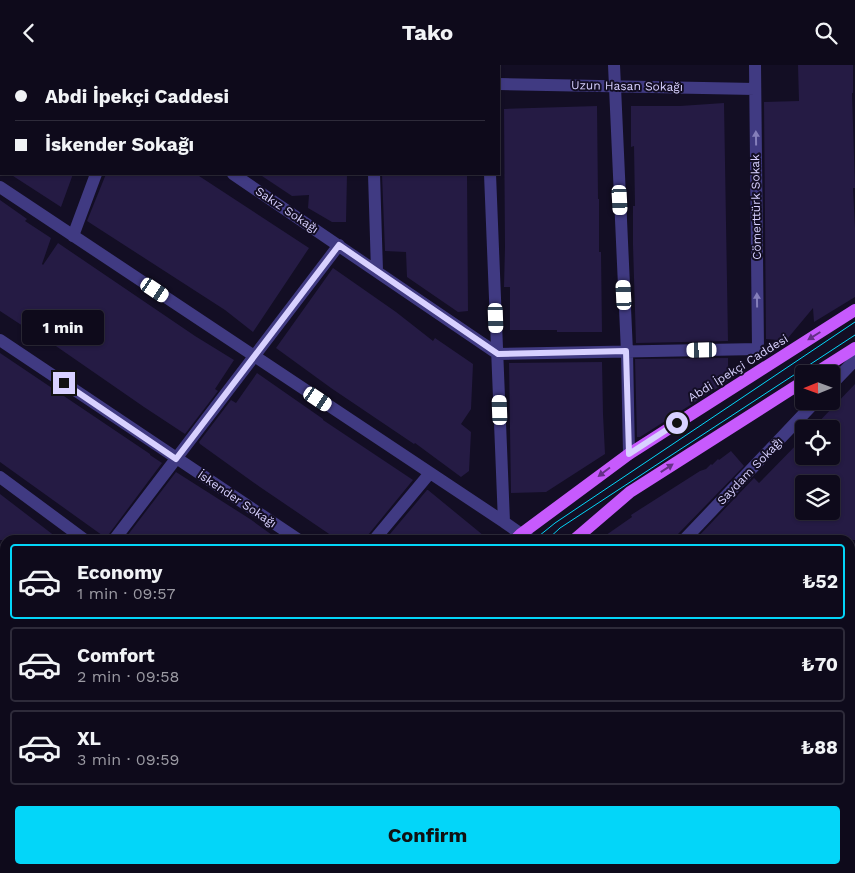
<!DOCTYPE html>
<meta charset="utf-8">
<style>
:root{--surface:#0e0a1b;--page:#171324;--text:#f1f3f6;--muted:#9b9aa3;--line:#2e2b3a;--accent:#03d6f9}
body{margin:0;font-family:"Work Sans",sans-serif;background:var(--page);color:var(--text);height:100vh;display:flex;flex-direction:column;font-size:19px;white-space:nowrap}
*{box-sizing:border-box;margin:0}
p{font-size:16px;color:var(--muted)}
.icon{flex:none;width:28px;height:28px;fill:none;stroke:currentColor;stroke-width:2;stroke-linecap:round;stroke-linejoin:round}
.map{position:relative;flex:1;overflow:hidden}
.sheet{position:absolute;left:0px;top:470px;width:855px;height:339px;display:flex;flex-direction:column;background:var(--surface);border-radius:15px 15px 0 0;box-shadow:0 1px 4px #0004,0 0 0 1px var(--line)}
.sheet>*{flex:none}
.top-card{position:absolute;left:0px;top:0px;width:500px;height:110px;box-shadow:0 1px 4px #0004,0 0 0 1px var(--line);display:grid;align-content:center;height:110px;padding:0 15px;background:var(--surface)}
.needle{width:32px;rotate:269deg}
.buttons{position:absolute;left:795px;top:300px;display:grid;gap:10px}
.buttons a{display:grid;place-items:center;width:45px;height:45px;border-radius:5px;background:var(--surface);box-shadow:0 1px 4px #0004,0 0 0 1px var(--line);font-size:25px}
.end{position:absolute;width:22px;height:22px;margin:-11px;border:6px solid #d8d1ff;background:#111;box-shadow:0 0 0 2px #111}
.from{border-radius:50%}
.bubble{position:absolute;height:35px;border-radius:5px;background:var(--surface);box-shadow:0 1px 4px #0004,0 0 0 1px var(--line);font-size:16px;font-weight:700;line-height:35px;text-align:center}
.car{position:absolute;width:15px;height:30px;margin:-15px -8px;border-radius:6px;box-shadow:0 0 4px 1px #0007;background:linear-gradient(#fff 24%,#345 0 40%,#fff 0 76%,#345 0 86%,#fff 0)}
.top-card b{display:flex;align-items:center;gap:18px;height:48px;font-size:19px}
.top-card b+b{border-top:1px solid var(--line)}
.top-card i{width:12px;height:12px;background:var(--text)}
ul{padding:9px 0 0;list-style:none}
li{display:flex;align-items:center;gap:15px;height:75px;margin:0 10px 8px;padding:0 5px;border:2px solid var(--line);border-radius:5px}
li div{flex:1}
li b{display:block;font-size:19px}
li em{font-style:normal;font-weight:700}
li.selected{border-color:var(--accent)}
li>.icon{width:45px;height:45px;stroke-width:1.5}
.button{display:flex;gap:10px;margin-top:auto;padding:10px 15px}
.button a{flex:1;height:58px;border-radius:5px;background:var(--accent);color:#111;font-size:20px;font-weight:700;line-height:58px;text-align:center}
header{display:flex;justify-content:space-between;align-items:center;height:65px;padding:0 15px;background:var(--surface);font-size:22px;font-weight:700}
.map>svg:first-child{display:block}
.building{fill:#251b44;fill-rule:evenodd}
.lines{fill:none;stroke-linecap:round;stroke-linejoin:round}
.minor{stroke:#403a82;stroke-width:12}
.major{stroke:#c75afd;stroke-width:12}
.tram{stroke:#03d6f9;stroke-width:1}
.oneway{fill:#847eba}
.oneway2{fill:#643086}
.route{stroke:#d8d1ff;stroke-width:6}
.labels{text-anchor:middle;stroke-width:4;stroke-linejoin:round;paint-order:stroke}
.street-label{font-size:12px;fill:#d8d1ff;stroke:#130e24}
</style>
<header><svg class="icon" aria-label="back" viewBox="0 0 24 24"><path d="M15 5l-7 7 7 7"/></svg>Tako<svg class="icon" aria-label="search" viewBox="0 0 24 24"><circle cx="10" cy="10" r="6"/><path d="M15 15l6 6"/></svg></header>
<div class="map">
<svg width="855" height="808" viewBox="0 0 855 808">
<rect width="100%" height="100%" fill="#130e24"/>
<!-- building -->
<path class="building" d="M798,0H853V28H852L855,123H853L855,163V232L814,257L813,243L788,273L778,274V275L766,274L764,37L799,36Z
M724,38L728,276L636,278L633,180V141H635L634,81L631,82V41H680Z
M597,41L598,134H599V187H601L602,267H557V265H510V222H504L505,182L504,44Z
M10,109H73L61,142Z
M106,109H196L309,183L253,267L225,245L87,156Z
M259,109H347L346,157H332L308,143L309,130L292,131Z
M382,109H467L468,246L458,247L407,212L406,187L385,186Z
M0,135L27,154L25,156L51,173L42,199L43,200L58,178L195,271L234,295L215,324L218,326L185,369L144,342L27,261L26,263L0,246Z
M333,203L396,247L433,276L435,273L473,299L471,344L461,359L471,367L469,406L461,412L415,378L414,379L331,323L276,283Z
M0,288L150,389V390L162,398L106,473L0,397Z
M728,293V316L640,372H637L635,294Z
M602,297L603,349L605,389L546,427L511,428L509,298Z
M257,308L323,354V355L413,415L368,470L366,475H338L260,422L200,379L199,377L231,335L236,338Z
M855,319V475H695L754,413L759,418L804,372V391H831V364H812ZM804,419H831V446H804Z
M731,386L744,401L678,469L676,475H599L632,452L631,450L700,406L706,404L711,399L712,400L718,394L719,395Z
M176,407L250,454L279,475H124Z
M427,425H428L489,475H385Z
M0,429L60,475H0Z"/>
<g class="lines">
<!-- minor -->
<path class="minor" d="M485,0V1
M614,0L627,287L629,389
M136,1V0
M499,19L755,24
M233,109L498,289L758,284L755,0
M374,109L377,206
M490,109L504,457
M0,122L504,457L521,469L532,475
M73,171L96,109
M0,275L299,475
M831,320L855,295
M0,412L85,475
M114,475L339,180
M374,475L430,408
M684,475L816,336
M850,511L855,506
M0,643L5,637
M0,678L5,681
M850,708L855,703
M850,778L855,783
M0,789L5,785
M168,804L173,808
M144,808L150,804
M367,808L371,804
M546,808L551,804
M753,808L757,804"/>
<!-- major -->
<path class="major" d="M814,309L855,283
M515,475L521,469L629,389L855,245
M574,475L630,427L804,316
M188,808L192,804
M251,808L255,804"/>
<!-- tram -->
<path class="tram" d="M534,475L555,458L855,257
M547,475L560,463L855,270
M205,808L209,804
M230,808L234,804"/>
</g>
<!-- one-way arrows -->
<defs><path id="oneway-solid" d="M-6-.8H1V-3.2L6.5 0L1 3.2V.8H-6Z" transform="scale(1.25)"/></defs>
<g class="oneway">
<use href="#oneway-solid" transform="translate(756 73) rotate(-91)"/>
<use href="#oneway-solid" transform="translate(757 235) rotate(-91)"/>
</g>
<g class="oneway2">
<use href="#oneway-solid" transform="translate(814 271) rotate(148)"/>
<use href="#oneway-solid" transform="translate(667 403) rotate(-33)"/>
<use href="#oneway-solid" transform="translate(604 407) rotate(143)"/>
</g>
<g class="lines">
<!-- route -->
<path class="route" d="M64,318L176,394L339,180L498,289L626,286L629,389L677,358"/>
</g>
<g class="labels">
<!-- street labels -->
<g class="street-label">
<text transform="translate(627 21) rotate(1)" y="4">Uzun Hasan Sokağı</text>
<text transform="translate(756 142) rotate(-91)" y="4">Cömerttürk Sokak</text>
<text transform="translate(287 145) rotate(34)" y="4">Sakız Sokağı</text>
<text transform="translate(738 303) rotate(-32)" y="4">Abdi İpekçi Caddesi</text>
<text transform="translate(750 406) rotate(-46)" y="4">Saydam Sokağı</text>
<text transform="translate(237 434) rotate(34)" y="4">İskender Sokağı</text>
</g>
</g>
</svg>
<div class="buttons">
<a><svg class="needle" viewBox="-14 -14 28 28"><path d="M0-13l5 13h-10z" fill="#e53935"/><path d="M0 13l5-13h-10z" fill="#9b9aa3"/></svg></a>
<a><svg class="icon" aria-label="locate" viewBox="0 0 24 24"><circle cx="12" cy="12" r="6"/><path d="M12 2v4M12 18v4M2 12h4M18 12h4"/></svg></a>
<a><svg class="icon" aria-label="layers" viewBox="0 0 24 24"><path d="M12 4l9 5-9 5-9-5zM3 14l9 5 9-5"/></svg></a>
</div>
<i class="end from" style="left:677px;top:358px"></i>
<i class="end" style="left:64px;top:318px"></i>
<div class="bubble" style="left:22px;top:245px;width:82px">1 min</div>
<i class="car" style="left:620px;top:135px;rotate:177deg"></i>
<i class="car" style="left:155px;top:225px;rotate:124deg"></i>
<i class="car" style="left:624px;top:230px;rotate:357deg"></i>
<i class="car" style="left:496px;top:253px;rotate:178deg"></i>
<i class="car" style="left:702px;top:285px;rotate:269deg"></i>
<i class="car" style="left:318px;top:334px;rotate:124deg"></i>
<i class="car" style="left:500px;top:345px;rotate:358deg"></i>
<div class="top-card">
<b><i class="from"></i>Abdi İpekçi Caddesi</b>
<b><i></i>İskender Sokağı</b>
</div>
<section class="sheet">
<ul>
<li class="selected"><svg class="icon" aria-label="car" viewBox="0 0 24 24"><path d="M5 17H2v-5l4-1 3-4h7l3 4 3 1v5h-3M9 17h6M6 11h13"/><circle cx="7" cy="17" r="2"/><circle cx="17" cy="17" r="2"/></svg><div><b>Economy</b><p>1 min · 09:57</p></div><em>₺52</em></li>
<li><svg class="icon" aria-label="car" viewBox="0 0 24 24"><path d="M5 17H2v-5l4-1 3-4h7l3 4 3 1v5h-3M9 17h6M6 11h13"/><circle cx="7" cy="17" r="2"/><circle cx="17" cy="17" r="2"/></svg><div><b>Comfort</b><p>2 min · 09:58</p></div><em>₺70</em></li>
<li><svg class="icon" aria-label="car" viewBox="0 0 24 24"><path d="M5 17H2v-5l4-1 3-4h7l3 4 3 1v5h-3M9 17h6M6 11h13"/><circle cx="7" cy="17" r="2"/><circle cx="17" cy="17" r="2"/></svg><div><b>XL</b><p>3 min · 09:59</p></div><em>₺88</em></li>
</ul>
<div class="button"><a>Confirm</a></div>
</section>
</div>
